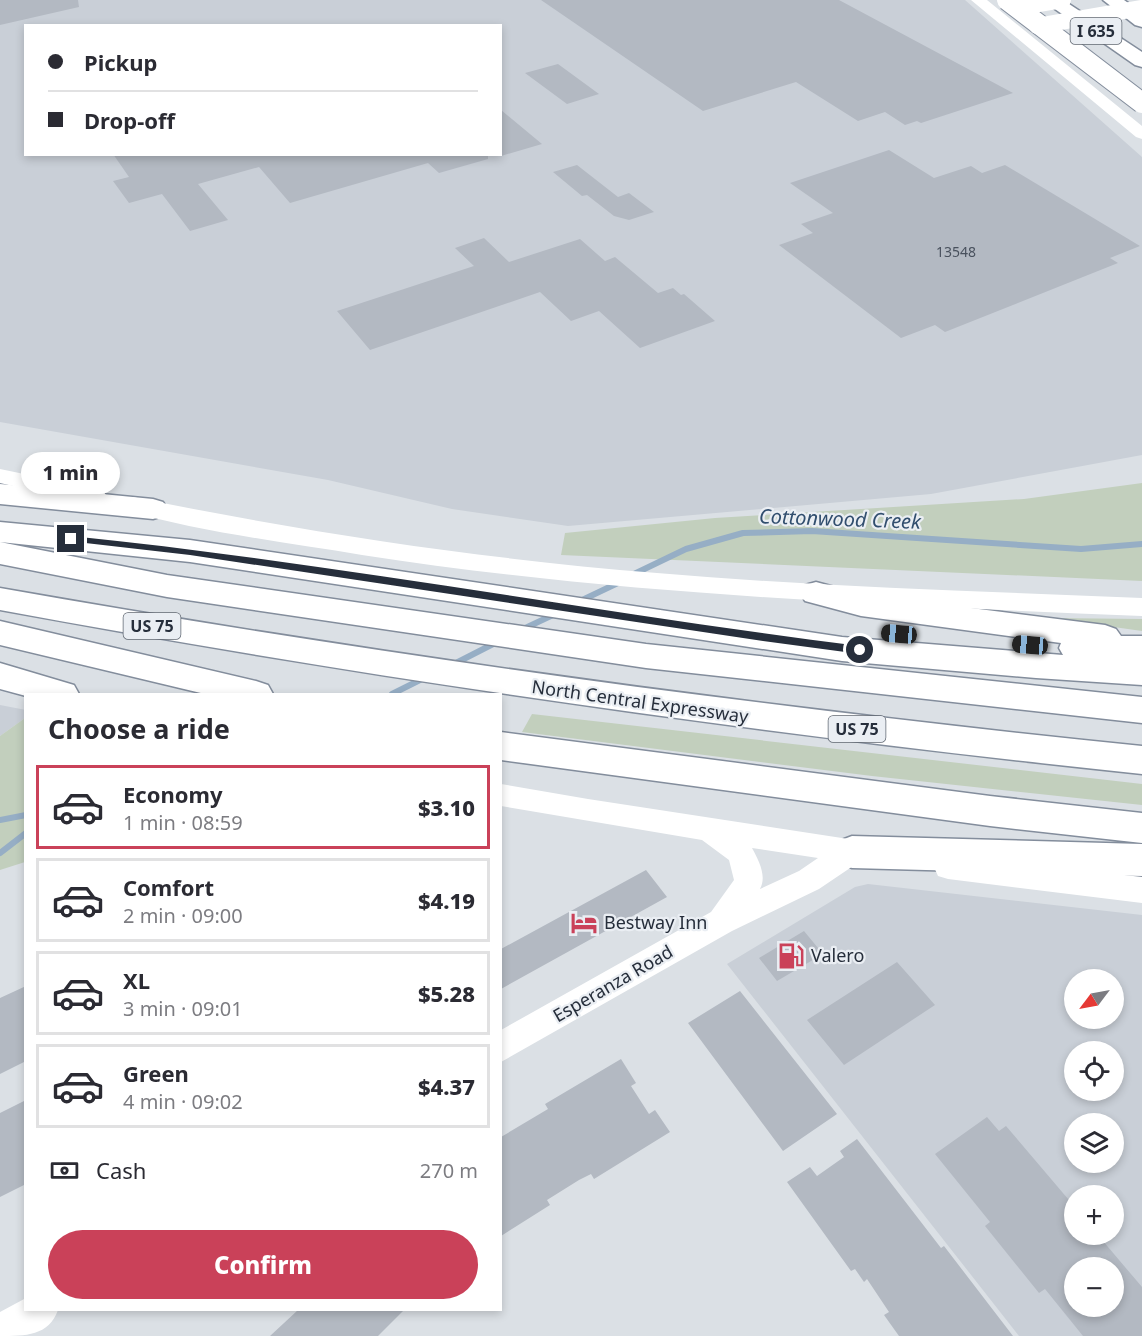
<!DOCTYPE html>
<meta charset="utf-8">
<style>
:root{--surface:#fff;--page:#f2f2f3;--text:#2b2b33;--muted:#7c7c81;--line:#e1e1e2;--accent:#ca4159}
body{margin:0;font-family:"Noto Sans",sans-serif;background:var(--page);color:var(--text);height:100vh;display:flex;flex-direction:column;font-size:22px;white-space:nowrap}
*{box-sizing:border-box;margin:0}
p{font-size:20px;color:var(--muted)}
.icon{flex:none;width:33px;height:33px;fill:none;stroke:currentColor;stroke-width:2;stroke-linecap:round;stroke-linejoin:round}
.map{position:relative;flex:1;overflow:hidden}
.sheet{position:absolute;left:24px;top:693px;width:478px;height:618px;display:flex;flex-direction:column;background:var(--surface);border-radius:0px;box-shadow:0 3px 9px #0003}
.sheet>*{flex:none}
.hud{position:absolute;left:24px;top:24px;width:478px;height:132px;border-radius:0px;box-shadow:0 3px 9px #0003;display:grid;align-content:center;height:132px;padding:0 24px;background:var(--surface)}
.needle{width:39px;rotate:238deg}
.tools{position:absolute;left:1064px;top:969px;display:grid;gap:12px}
.tools a{display:grid;place-items:center;width:60px;height:60px;border-radius:50%;background:var(--surface);box-shadow:0 3px 9px #0003;font-size:30px}
.end{position:absolute;width:27px;height:27px;margin:-14px;border:8px solid #262e3b;background:#fff;box-shadow:0 0 0 3px #fff}
.from{border-radius:50%}
.bubble{position:absolute;height:42px;border-radius:21px;background:var(--surface);box-shadow:0 3px 9px #0003;font-size:20px;font-weight:800;line-height:42px;text-align:center}
.car{position:absolute;width:18px;height:36px;margin:-18px -9px;border-radius:8px;box-shadow:0 0 4px 2px #0007;background:linear-gradient(#222 24%,#8ab4d8 0 40%,#222 0 76%,#8ab4d8 0 86%,#222 0)}
.hud b{display:flex;align-items:center;gap:21px;height:57px;font-size:22px}
.hud b+b{border-top:2px solid var(--line)}
.hud i{width:15px;height:15px;background:var(--text)}
ul{padding:0;list-style:none}
li{display:flex;align-items:center;gap:18px;height:84px;margin:0 12px 9px;padding:0 12px;border:3px solid var(--line);border-radius:0px}
li div{flex:1}
li b{display:block;font-size:22px}
li em{font-style:normal;font-weight:800}
li.on{border-color:var(--accent)}
li>.icon{width:54px;height:54px;stroke-width:1.5}
h2{padding:0 24px;font-size:27px;line-height:72px}
.pay{display:flex;align-items:center;gap:15px;height:66px;padding:0 24px;font-size:22px}
.pay p{margin-inline-start:auto}
.cta{display:flex;gap:12px;margin-top:auto;padding:12px 24px}
.cta a{flex:1;height:69px;border-radius:36px;background:var(--accent);color:#fff;font-size:24px;font-weight:800;line-height:69px;text-align:center}
.map>svg:first-child{display:block}
.built{fill:#c9cfd7;fill-rule:evenodd}
.green{fill:#c2cfbd}
.lines{fill:none;stroke-linecap:round;stroke-linejoin:round}
.stream{stroke:#96aec5;stroke-width:6}
.building{fill:#b3b9c2;fill-rule:evenodd}
.highway-casing{stroke:#838d9c;stroke-width:3}
.secondary{fill:#fff;fill-rule:evenodd}
.highway{fill:#fff;fill-rule:evenodd}
.highway-bridge-casing{stroke:#838d9c;stroke-width:22;stroke-linecap:butt}
.secondary-bridge{stroke:#fff;stroke-width:16}
.highway-bridge{stroke:#fff;stroke-width:20}
.route{fill:#262e3b}
.labels{text-anchor:middle;stroke-width:4.5;stroke-linejoin:round;paint-order:stroke}
.far-number-label{font-size:14px;fill:#49515d}
.shield{fill:#eaeef3;stroke:#616872;stroke-width:1.5}
.shield-label{font-size:16px;font-weight:bold;fill:#262e3b}
.street-label{font-size:18px;fill:#262e3b;stroke:#eaeef3}
.poi-label{font-size:18px;fill:#262e3b;stroke:#eaeef3;text-anchor:start}
.water-label{font-size:20px;font-style:italic;fill:#314e6e;stroke:#eaeef3}
</style>
<div class="map">
<svg width="1142" height="1336" viewBox="0 0 1142 1336">
<rect width="100%" height="100%" fill="#dbe0e5"/>
<!-- built -->
<path class="built" d="M0,0H965L1142,157V455L931,494L568,526L452,509L328,480L0,422ZM26,26H501V154H26Z
M0,705L26,710L25,718L0,736Z
M868,884L1142,915V1336H1019L727,964L855,887ZM1074,980H1113V1018H1074ZM1074,1052H1113V1090H1074ZM1074,1124H1113V1162H1074ZM1074,1196H1113V1234H1074ZM1074,1268H1113V1306H1074Z"/>
<!-- green -->
<path class="green" d="M1142,483V581L561,555L565,533L715,518L1024,499Z
M1050,618L1142,619V631Z
M532,714L1142,784V805L872,776L522,732Z
M25,718V862L0,870V736Z"/>
<g class="lines">
<!-- stream -->
<path class="stream" d="M634,574L686,549L743,533L812,531L1081,549L1142,544
M578,602L620,582
M521,630L555,614
M452,665L499,641
M392,694L426,677
M0,820L26,815
M0,853L26,833"/>
</g>
<!-- building -->
<path class="building" d="M0,0H78L79,7L0,25Z
M541,0H839L1013,93L921,123L917,121L905,125L885,112L858,121L796,82L703,111Z
M558,64L599,94L567,104L525,73Z
M501,110L542,144L501,156Z
M889,150L934,178L971,166L982,173L1005,165L1140,246L1110,258L1118,263L945,332L935,325L901,338L779,245L813,233L801,224L833,213L790,183Z
M113,154H488V159L439,173L428,163L290,203L259,167L198,184L228,220L190,231L162,194L129,203L113,181L129,177Z
M577,165L618,197L629,193L654,212L629,220L614,216L587,195L582,196L553,172Z
M484,238L509,262L580,239L605,261L615,257L658,293L673,288L681,295L684,294L715,321L640,348L599,311L571,321L540,292L370,350L337,311L474,266L455,248Z
M646,870L667,897L501,989V949Z
M804,931L823,954L777,981L759,958Z
M897,962L935,1005L844,1065L807,1020Z
M26,986V1061L0,1074V998Z
M740,991L837,1114L783,1151L688,1023Z
M621,1059L636,1083L631,1086L649,1114L655,1110L670,1132L594,1179L591,1174L579,1180L547,1200L550,1205L501,1236V1137L548,1109L545,1104Z
M26,1100V1184L0,1197V1113Z
M987,1117L999,1131L1006,1126L1074,1206V1234H1097L1142,1287V1336H1083L1045,1289L1039,1293L985,1226L990,1222L935,1154ZM1074,1268H1113V1306H1074Z
M857,1139L941,1248L944,1246L1013,1336H899L884,1315L889,1312L867,1279L864,1282L855,1269L851,1271L787,1182L810,1167L817,1176L844,1157L840,1151Z
M298,1310H404L378,1336H270Z"/>
<g class="lines">
<!-- highway casing -->
<g class="highway-casing">
<path id="highway" d="M1042,0H1063L1142,52V67L1135,65Z
M1103,0H1124L1142,13V27L1135,25Z
M0,484L153,499L163,502L168,509L163,516L153,519L0,504Z
M0,522L190,540L842,637L1063,655L1059,648L1061,643L861,616L805,601L800,593L805,585L816,582L861,594L1105,625L1116,629L1121,636H1142V685L1036,678L842,661L190,562L0,542Z
M0,542L167,575L646,644L1142,697V723L646,668L167,597L0,564Z
M0,588C379,655 759,707 1142,746V774C759,734 379,680 0,610Z
M0,621L256,681L268,685L273,694H205L0,645Z
M0,663L74,685L79,694L26,696L0,689Z
M501,732L990,796L1142,813V843L990,826L501,760Z
M852,836L1142,844V876L852,868L839,863L833,852L839,841Z"/>
</g>
<!-- secondary -->
<path class="secondary" d="M971,0H987L1142,126V139L1136,137Z
M0,469L96,489L104,492L107,497L104,502L96,505L0,483Z
M132,497C306,532 481,559 657,573C819,587 980,591 1142,598V616C881,605 621,595 362,555C284,542 200,532 124,510L121,505L124,500Z
M501,784L588,799L868,842L878,845L882,854L878,863L868,866L856,864L819,889L732,931L501,1062V1030L711,912L734,880L729,860L702,840L501,806ZM752,848L818,858L799,871L760,889C767,876 759,861 752,848Z
M948,855L1142,877V903L948,879L938,876L934,867L938,858Z
M26,1298V1310H58C49,1336 25,1336 0,1336V1312Z"/>
<!-- highway -->
<use href="#highway" class="highway"/>
<!-- highway-bridge casing -->
<g class="highway-bridge-casing">
<path id="highway-bridge" d="M1007,0L1142,103"/>
</g>
<!-- secondary-bridge -->
<path class="secondary-bridge" d="M1020,7L1063,0
M1037,26L1142,8"/>
<!-- highway-bridge -->
<use href="#highway-bridge" class="highway-bridge"/>
</g>
<!-- route -->
<path class="route" d="M71,536C335,563 596,613 860,646L864,650L860,654L763,641L190,555L68,541L67,539Z"/>
<!-- icons -->
<defs>
<g id="hotel-bare" transform="scale(2.07)"><path d="M-6-4.5h1.5V1H6V5H4.5V3h-9V5H-6ZM-4 0a1.8 1.8 0 1 1 3.6 0ZM.5 0V-2.5h3Q6-2.5 6 0Z" fill="#ca4159" stroke="#eaeef3" stroke-width="2.5" paint-order="stroke"/></g>
<g id="fuel-bare" transform="scale(2.07)"><path d="M-5.5-6h7V0h2V4h1.3V-2.5L3-4.5l.8-.8L6-3V5H2.5V1h-1V6h-7ZM-4.2-4.7v3.2H.2V-4.7Z" fill="#ca4159" stroke="#eaeef3" stroke-width="2.5" paint-order="stroke"/></g>
</defs>
<g fill-rule="evenodd">
<use href="#hotel-bare" x="584" y="923"/>
<use href="#fuel-bare" x="791" y="956"/>
</g>
<g class="labels">
<!-- far-number labels -->
<g class="far-number-label">
<text x="956" y="257">13548</text>
</g>
<!-- shield labels -->
<g class="shield">
<rect x="1070.5" y="18" width="51" height="26" rx="4.5"/>
<rect x="123.5" y="613" width="57" height="26" rx="4.5"/>
<rect x="828.5" y="716" width="57" height="26" rx="4.5"/>
</g>
<g class="shield-label">
<text x="1096" y="37">I 635</text>
<text x="152" y="632">US 75</text>
<text x="857" y="735">US 75</text>
</g>
<!-- street labels -->
<g class="street-label">
<text transform="translate(640 702) rotate(8)" y="6">North Central Expressway</text>
<text transform="translate(613 984) rotate(-30)" y="6">Esperanza Road</text>
</g>
<!-- poi labels -->
<g class="poi-label">
<text x="604" y="929">Bestway Inn</text>
<text x="811" y="962">Valero</text>
</g>
<!-- water labels -->
<g class="water-label">
<text transform="translate(840 519) rotate(2)" y="7">Cottonwood Creek</text>
</g>
</g>
</svg>
<div class="tools">
<a><svg class="needle" viewBox="-14 -14 28 28"><path d="M0-13l5 13h-10z" fill="#e53935"/><path d="M0 13l5-13h-10z" fill="#7c7c81"/></svg></a>
<a><svg class="icon" aria-label="locate" viewBox="0 0 24 24"><circle cx="12" cy="12" r="6"/><path d="M12 2v4M12 18v4M2 12h4M18 12h4"/></svg></a>
<a><svg class="icon" aria-label="layers" viewBox="0 0 24 24"><path d="M12 4l9 5-9 5-9-5zM3 14l9 5 9-5"/></svg></a>
<a>+</a>
<a>−</a>
</div>
<i class="end from" style="left:860px;top:650px"></i>
<i class="end" style="left:71px;top:539px"></i>
<div class="bubble" style="left:21px;top:452px;width:99px">1 min</div>
<i class="car" style="left:899px;top:634px;rotate:275deg"></i>
<i class="car" style="left:1030px;top:645px;rotate:275deg"></i>
<div class="hud">
<b><i class="from"></i>Pickup</b>
<b><i></i>Drop-off</b>
</div>
<section class="sheet">
<h2>Choose a ride</h2>
<ul>
<li class="on"><svg class="icon" aria-label="car" viewBox="0 0 24 24"><path d="M5 17H2v-5l4-1 3-4h7l3 4 3 1v5h-3M9 17h6M6 11h13"/><circle cx="7" cy="17" r="2"/><circle cx="17" cy="17" r="2"/></svg><div><b>Economy</b><p>1 min · 08:59</p></div><em>$3.10</em></li>
<li><svg class="icon" aria-label="car" viewBox="0 0 24 24"><path d="M5 17H2v-5l4-1 3-4h7l3 4 3 1v5h-3M9 17h6M6 11h13"/><circle cx="7" cy="17" r="2"/><circle cx="17" cy="17" r="2"/></svg><div><b>Comfort</b><p>2 min · 09:00</p></div><em>$4.19</em></li>
<li><svg class="icon" aria-label="car" viewBox="0 0 24 24"><path d="M5 17H2v-5l4-1 3-4h7l3 4 3 1v5h-3M9 17h6M6 11h13"/><circle cx="7" cy="17" r="2"/><circle cx="17" cy="17" r="2"/></svg><div><b>XL</b><p>3 min · 09:01</p></div><em>$5.28</em></li>
<li><svg class="icon" aria-label="car" viewBox="0 0 24 24"><path d="M5 17H2v-5l4-1 3-4h7l3 4 3 1v5h-3M9 17h6M6 11h13"/><circle cx="7" cy="17" r="2"/><circle cx="17" cy="17" r="2"/></svg><div><b>Green</b><p>4 min · 09:02</p></div><em>$4.37</em></li>
</ul>
<div class="pay"><svg class="icon" aria-label="cash" viewBox="0 0 24 24"><path d="M3 7h18v10H3z"/><circle cx="12" cy="12" r="2"/></svg>Cash<p>270 m</p></div>
<div class="cta"><a>Confirm</a></div>
</section>
</div>
